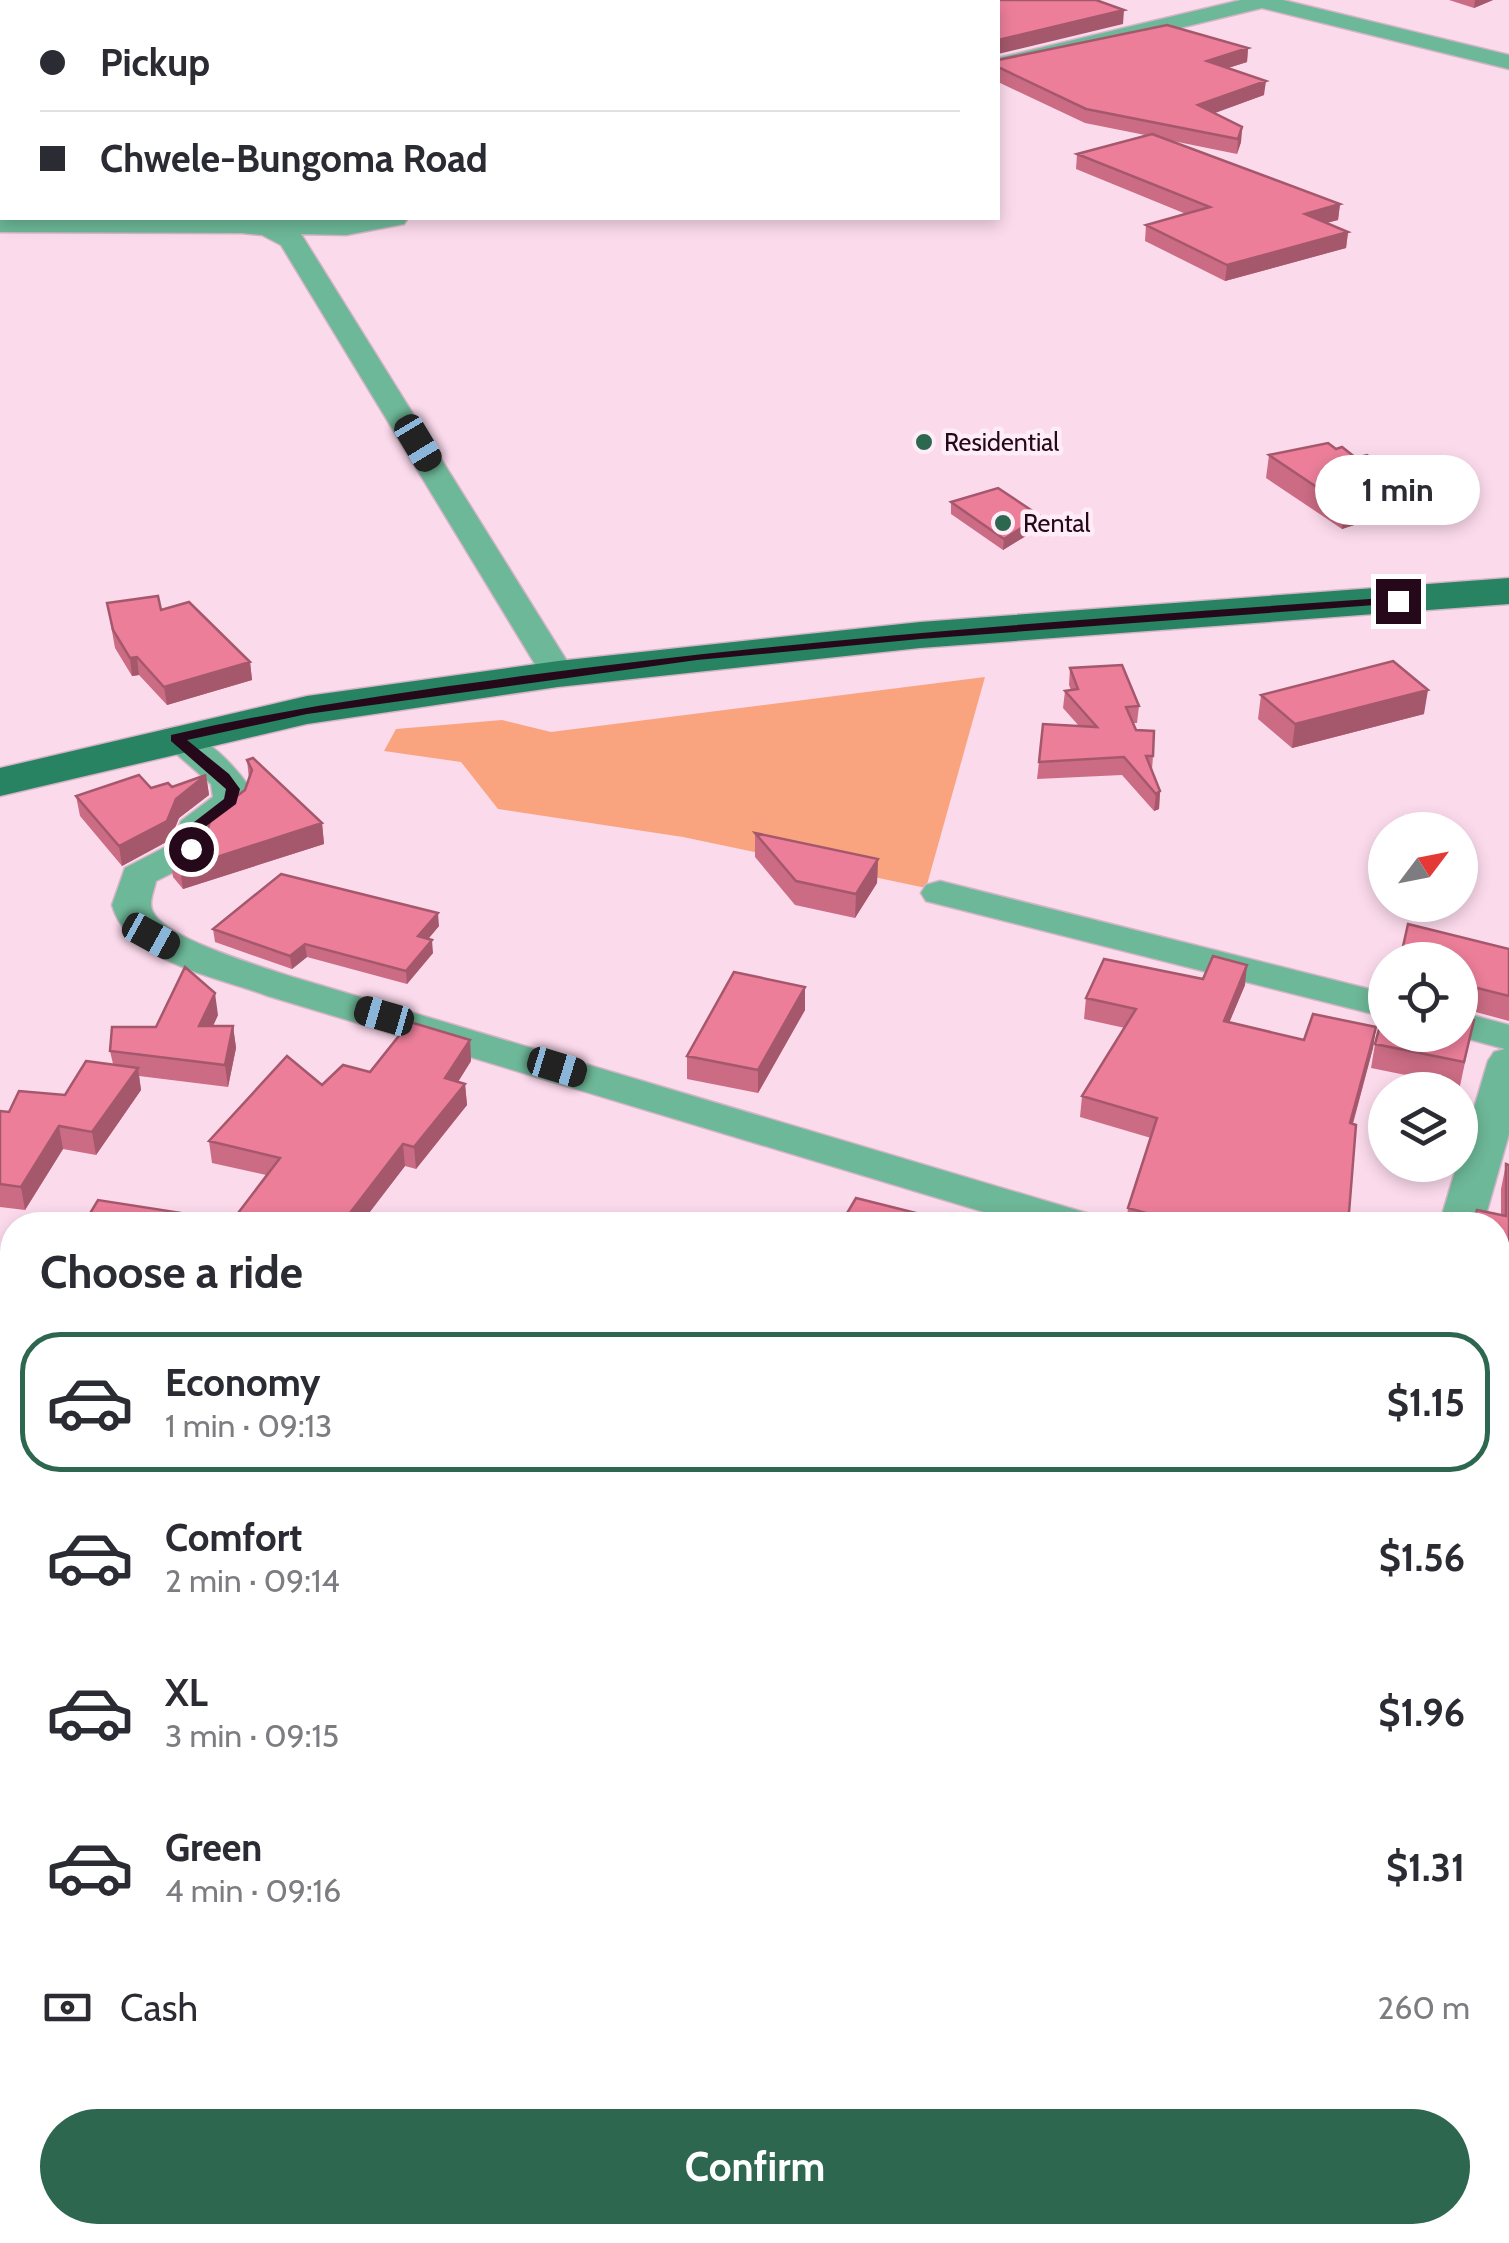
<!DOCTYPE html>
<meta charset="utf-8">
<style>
:root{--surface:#fff;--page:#f7f7f7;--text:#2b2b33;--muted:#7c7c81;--line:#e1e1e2;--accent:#2d674f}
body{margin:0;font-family:Cabin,sans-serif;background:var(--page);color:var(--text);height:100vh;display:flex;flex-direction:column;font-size:38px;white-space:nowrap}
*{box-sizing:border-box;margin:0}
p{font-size:32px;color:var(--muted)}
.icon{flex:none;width:55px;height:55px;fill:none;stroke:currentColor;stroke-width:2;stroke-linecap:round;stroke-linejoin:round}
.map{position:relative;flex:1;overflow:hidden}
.panel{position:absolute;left:0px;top:1212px;width:1510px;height:1032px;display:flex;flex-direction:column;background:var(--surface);border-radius:40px 40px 0 0;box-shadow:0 5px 15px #0003}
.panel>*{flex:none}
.guide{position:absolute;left:0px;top:0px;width:1000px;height:220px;box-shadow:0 5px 15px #0003;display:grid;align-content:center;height:220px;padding:0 40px;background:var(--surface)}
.needle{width:65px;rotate:58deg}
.fabs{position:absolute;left:1368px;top:812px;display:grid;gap:20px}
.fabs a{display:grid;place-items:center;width:110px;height:110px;border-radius:50%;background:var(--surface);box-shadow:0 5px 15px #0003;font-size:50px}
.end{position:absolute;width:45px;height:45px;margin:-22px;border:12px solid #25091a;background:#fff;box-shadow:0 0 0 5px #fff}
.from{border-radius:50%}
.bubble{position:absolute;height:70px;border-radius:35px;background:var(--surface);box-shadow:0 5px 15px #0003;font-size:32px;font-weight:700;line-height:70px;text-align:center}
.car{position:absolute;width:30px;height:60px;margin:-30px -15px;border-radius:12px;box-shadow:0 0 8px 2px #0007;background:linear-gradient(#222 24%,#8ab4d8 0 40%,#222 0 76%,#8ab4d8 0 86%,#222 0)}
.guide b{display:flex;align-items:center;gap:35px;height:95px;font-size:38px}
.guide b+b{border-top:2px solid var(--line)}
.guide i{width:25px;height:25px;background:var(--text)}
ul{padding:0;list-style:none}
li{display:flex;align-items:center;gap:30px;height:140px;margin:0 20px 15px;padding:0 20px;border:5px solid transparent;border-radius:40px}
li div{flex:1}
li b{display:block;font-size:38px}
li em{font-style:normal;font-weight:700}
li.active{border-color:var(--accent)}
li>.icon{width:90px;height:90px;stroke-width:1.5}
h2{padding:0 40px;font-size:45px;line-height:120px}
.pay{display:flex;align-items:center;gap:25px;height:110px;padding:0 40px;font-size:38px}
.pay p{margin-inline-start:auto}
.action{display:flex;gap:20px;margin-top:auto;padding:20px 40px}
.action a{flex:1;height:115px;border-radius:60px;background:var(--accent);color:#fff;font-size:40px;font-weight:700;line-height:115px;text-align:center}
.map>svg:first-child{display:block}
.green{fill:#f9a47f}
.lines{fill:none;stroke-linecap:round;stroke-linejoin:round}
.street-casing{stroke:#d4b4c6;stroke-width:3}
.primary-casing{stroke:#d4b4c6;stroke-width:3}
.street{fill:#6db898;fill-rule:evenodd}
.primary{fill:#278362;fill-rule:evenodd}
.wall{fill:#cb6c84}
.shaded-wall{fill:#a5586c}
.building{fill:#ec7e9a;stroke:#a5586c;stroke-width:2.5}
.route{fill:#25091a}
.poi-dot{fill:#2d674f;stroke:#feedf6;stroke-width:4}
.labels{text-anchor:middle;stroke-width:9;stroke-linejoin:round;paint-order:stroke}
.far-poi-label{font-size:25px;fill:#25091a;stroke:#feedf6;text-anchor:start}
</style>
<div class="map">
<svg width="1509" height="2243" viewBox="0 0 1509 2243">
<rect width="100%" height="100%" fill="#fbdaec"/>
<!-- green -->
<path class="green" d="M985,677L926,888L683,837L498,809L461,762L384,751L396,729L502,720L551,732Z"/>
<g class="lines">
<!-- street casing -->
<g class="street-casing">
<path id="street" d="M1241,0H1283L1509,55V69L1262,8L998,72V58Z
M0,216L408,218L404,224L346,235L301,234L575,674L570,681L558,684L546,681L541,674L281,245L262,235L242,233L0,232Z
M176,727C206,735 234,765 251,789L244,809L212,833L204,857L156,881C154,891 148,903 153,912C165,939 266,968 296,978L1093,1215L1099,1225H1027L268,996C218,977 128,962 112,905L125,868L173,843L181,821L213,797L211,784L158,738L163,730Z
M940,881L1385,993V1017L926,901L921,893L926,885Z
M1460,1012L1509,1025V1134L1483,1225H1439L1488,1061L1494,1052L1505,1049L1454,1035H1460Z
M0,1902L12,1907V1955L0,1951Z
M724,2232H807L812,2243H729Z
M1390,2232H1452V2243H1390Z"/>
</g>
<!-- primary casing -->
<g class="primary-casing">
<path id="primary" d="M1509,578V604L920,648L558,687L307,724L0,796V768L307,696L558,661L920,622Z"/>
</g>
<!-- street -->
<use href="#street" class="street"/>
<!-- primary -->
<use href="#primary" class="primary"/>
</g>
<!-- wall -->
<path class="wall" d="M118,0H329L333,2H121Z
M1449,0H1493L1474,8Z
M1248,48L1247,62L1228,68L1264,95L1214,113L1242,127L1241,142L1237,154L1168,140L1340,204L1338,220L1326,223L1348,232L1346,248L1225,281L1145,241L1146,225L1186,214L1076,169L1077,154L1145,135L1085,123L998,82V60Z
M0,91L2,93V201H0Z
M1336,449L1411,484L1408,507L1342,529L1266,478L1269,455Z
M951,502L1040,516L1039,528L1003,550L951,514Z
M107,603L161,610L250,662L252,680L167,705L139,675L132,676L115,648Z
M1070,668L1139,706L1137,723H1133L1136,730L1153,756L1152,770L1160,791L1159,809L1154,811L1122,775L1037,779L1039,762L1079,726L1063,708L1065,691L1071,690L1069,685Z
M1261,695L1424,714L1292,748L1258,719Z
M247,760L322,823L324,844L183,889L173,877L170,856L205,838L245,790L249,779Z
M206,775L209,795L179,818L170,840L122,866L80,816L76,796L151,788L172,787Z
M755,833L878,859L877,883L855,918L795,905L755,857Z
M439,926L428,939L433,953L407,984L307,957L292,969L215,942L213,929Z
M1509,949V1021L1461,1008L1460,1011V960Z
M1203,979L1245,985L1229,1023L1304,1040L1376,1027L1373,1048L1353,1124L1348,1225H1126L1128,1208L1151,1138L1080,1117L1082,1096L1125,1028L1084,1019L1086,998Z
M805,987V1010L758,1093L687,1079V1056Z
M218,1015L213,1026H233L236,1048L228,1087L139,1076L141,1090L96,1155L63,1149L25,1210L0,1207V1111L9,1112L65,1095L113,1064L110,1051L156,1027Z
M1474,1020L1460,1086L1371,1068L1375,1044Z
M470,1040L471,1061L458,1082L465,1084L467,1105L416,1169L405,1166L360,1224L232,1221L266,1175L212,1163L209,1141L322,1085L370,1072Z
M1506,1164L1509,1165V1303H1498V1225L1501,1215V1189Z
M1498,1355L1509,1357V1401H1498Z
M12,1450V1518L0,1513V1464Z
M1509,1530V1599L1498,1600V1531Z
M1498,1898H1509V2047L1498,2048Z"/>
<!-- shaded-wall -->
<path class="shaded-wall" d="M8,0H70L58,2H2V26H0V2Z
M1475,0H1493L1474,8Z
M1124,10L1123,24L998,54V40Z
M1248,48L1247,62L1206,75L1207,61Z
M1266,81L1264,95L1196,120L1198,105Z
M1242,127L1241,142L1237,154L1238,139Z
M1340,204L1338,220L1303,229L1305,214Z
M1348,232L1346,248L1225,281L1227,265Z
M1411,484L1408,507L1342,529L1345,506Z
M1040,516L1039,528L1003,550L1004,539Z
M137,657L139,675L132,676L130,658Z
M250,662L252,680L167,705L164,687Z
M1428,690L1424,714L1292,748L1295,724Z
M206,775L209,795L179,818L170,840L122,866L119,846Z
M1160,791L1159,809L1154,811L1156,794Z
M322,823L324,844L183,889L180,869Z
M878,859L877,883L855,918L856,894Z
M438,913L439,926L419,950L418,936Z
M432,940L433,953L407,984L406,971Z
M305,944L307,957L292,969L290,956Z
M1247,965L1245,985L1221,1042L1224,1021Z
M1465,985L1460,1011L1461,989Z
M805,987V1010L758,1093V1070Z
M215,993L218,1015L203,1048L199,1026Z
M233,1026L236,1048L228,1087L225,1065Z
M1376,1027L1373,1048L1347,1144L1350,1123Z
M470,1040L471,1061L447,1099L445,1078Z
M138,1068L141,1090L96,1155L92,1132Z
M465,1084L467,1105L416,1169L414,1147Z
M59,1126L63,1149L25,1210L21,1187Z
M403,1144L405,1166L360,1225L343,1222Z"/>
<!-- building -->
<path class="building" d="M134,0H329L333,2H137Z
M499,0H617L622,2H505Z
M654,0H775L780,2H643Z
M926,0H1096L1124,10L998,40V45V2H916Z
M1167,25L1248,48L1207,61L1266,81L1198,105L1242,127L1238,139L1086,109L998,67V60Z
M0,91L2,93V187H0Z
M1152,134L1340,204L1305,214L1348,232L1227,265L1146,225L1210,207L1077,154Z
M1328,443L1336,449L1342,447L1356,458L1367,455L1411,484L1345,506L1269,455Z
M998,488L1040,516L1004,539L951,502Z
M158,596L161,610L189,602L250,662L164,687L137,657L130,658L113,630L107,603Z
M1393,661L1428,690L1295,724L1261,695Z
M1122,665L1139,706L1126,707L1136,730L1154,731L1153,756H1146L1160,791L1156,794L1124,757L1039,762L1043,724L1097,727L1065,691L1078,689L1070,668Z
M253,758L322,823L180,869L170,856L205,838L212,815L245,790L252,770L247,760Z
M139,775L151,788L168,783L172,787L206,775L176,799L167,821L119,846L76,796Z
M755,833L878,859L856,894L796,881Z
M281,874L438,913L418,936L432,940L406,971L305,944L290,956L213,929Z
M1408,924L1509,949V996L1465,985L1461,989L1460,1008V960H1400Z
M1213,956L1247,965L1224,1021L1304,1040L1313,1014L1376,1027L1350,1123L1356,1125L1348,1225H1188L1167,1222L1168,1219L1128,1208L1157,1118L1082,1096L1136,1009L1086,998L1104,959L1203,979Z
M185,967L215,993L199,1026H233L225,1065L110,1051L112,1027H156Z
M734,972L805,987L758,1070L687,1056Z
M1385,1007V1035H1460V1013L1474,1020L1464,1062L1375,1044Z
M410,1022L470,1040L445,1078L465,1084L414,1147L403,1144L343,1222L363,1225H83L98,1200L232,1221L280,1158L209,1141L287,1056L322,1085L343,1065L370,1072Z
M86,1061L138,1068L92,1132L59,1126L21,1187L0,1184V1111L9,1112L19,1091L65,1095Z
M1506,1164L1509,1165V1279H1498V1225H1473L1477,1210L1506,1216Z
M856,1198L952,1222L950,1225H840Z
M1498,1355L1509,1357V1387H1498Z
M12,1450V1506L0,1501V1464Z
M1509,1530V1576L1498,1577V1531Z
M1498,1898H1509V2020H1498Z
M1224,2232H1319L1317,2243H1221Z"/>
<!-- route -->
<path class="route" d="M1398,597L1404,601L1402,603L920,639L697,660L307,714L187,740L229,774L240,789L236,804L201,830L196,852L184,849L189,826L224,799L226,789L171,741V735C287,708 404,692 522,676C813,637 1105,618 1398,597Z"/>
<!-- markers -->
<g class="poi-dot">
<circle cx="924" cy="442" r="10"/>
<circle cx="1003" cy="523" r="10"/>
</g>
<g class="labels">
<!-- far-poi labels -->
<g class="far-poi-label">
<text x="944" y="451">Residential</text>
<text x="1023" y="532">Rental</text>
</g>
</g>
</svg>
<div class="fabs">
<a><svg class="needle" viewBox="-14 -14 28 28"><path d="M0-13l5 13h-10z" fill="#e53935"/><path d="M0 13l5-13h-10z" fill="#7c7c81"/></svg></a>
<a><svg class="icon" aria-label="locate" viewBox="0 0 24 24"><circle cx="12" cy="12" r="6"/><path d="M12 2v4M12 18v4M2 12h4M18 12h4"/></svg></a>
<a><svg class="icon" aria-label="layers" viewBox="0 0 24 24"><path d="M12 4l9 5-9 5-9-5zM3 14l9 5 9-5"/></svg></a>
</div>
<i class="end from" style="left:191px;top:849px"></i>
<i class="end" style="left:1398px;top:601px"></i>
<div class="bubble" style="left:1315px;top:455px;width:165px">1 min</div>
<i class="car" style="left:418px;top:443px;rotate:149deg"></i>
<i class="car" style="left:151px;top:936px;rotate:119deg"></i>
<i class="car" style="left:384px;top:1016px;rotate:286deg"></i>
<i class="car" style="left:557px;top:1067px;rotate:107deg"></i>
<div class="guide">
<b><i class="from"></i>Pickup</b>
<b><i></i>Chwele-Bungoma Road</b>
</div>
<section class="panel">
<h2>Choose a ride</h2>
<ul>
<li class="active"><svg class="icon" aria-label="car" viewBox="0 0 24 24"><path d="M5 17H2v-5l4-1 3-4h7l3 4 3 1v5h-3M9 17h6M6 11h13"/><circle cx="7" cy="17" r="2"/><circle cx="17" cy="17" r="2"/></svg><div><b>Economy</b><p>1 min · 09:13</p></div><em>$1.15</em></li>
<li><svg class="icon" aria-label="car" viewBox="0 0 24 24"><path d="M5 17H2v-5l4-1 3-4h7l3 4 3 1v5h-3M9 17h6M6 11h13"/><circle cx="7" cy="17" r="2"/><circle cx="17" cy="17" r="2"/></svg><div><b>Comfort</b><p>2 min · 09:14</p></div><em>$1.56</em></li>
<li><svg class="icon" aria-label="car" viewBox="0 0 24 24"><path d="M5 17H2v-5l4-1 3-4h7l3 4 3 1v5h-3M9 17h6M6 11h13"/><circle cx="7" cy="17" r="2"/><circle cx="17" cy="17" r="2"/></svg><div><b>XL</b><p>3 min · 09:15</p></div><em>$1.96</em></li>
<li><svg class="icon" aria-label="car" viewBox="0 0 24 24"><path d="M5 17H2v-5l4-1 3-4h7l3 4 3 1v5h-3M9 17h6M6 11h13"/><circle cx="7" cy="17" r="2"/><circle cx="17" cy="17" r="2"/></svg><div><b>Green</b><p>4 min · 09:16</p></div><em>$1.31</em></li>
</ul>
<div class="pay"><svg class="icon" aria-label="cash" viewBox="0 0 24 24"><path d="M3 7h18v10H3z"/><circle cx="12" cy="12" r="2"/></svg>Cash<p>260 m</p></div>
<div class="action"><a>Confirm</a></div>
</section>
</div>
